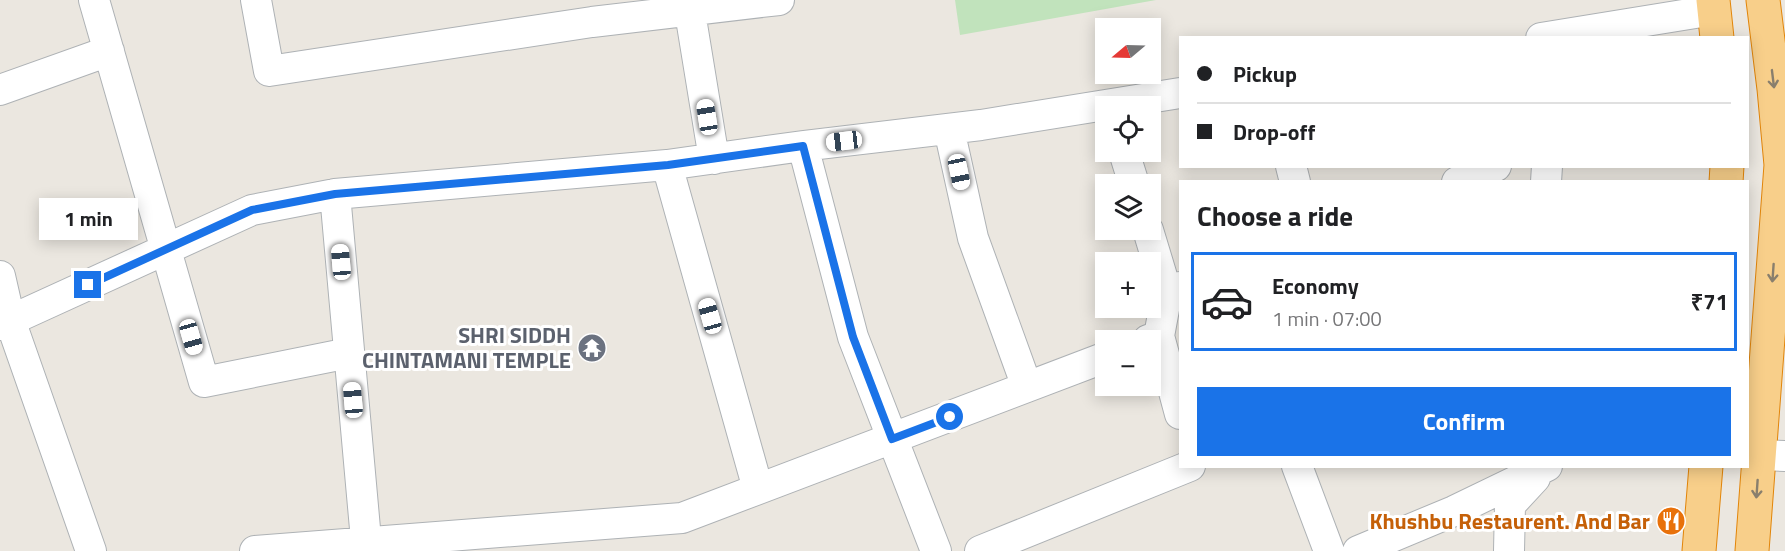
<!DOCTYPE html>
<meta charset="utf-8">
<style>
:root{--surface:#fff;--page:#f6f6f6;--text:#202124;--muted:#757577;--line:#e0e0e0;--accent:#1a73e8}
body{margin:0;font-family:"Titillium Web",sans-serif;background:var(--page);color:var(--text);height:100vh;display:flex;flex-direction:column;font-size:22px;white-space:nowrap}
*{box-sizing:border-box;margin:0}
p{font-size:20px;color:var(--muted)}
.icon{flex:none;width:33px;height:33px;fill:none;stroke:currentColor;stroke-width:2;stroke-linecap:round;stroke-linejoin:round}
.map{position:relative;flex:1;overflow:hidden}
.details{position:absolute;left:1179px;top:180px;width:570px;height:288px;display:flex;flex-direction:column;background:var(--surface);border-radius:0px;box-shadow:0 3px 15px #0003}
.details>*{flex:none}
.guide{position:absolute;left:1179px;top:36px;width:570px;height:132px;border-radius:0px;box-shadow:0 3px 15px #0003;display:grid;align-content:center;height:132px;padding:0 18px;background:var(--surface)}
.needle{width:39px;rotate:251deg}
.buttons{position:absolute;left:1095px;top:18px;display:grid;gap:12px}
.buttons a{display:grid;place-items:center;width:66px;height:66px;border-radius:0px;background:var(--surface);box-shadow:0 3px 15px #0003;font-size:30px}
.end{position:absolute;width:27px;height:27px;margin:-14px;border:8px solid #1a73e8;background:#fff;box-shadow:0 0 0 3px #fff}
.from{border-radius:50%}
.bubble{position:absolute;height:42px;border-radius:0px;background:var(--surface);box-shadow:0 3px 15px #0003;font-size:20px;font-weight:700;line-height:42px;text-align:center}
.car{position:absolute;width:18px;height:36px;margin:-18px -9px;border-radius:8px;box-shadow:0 0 4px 2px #0007;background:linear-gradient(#fff 24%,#345 0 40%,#fff 0 76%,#345 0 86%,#fff 0)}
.guide b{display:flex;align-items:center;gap:21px;height:57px;font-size:22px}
.guide b+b{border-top:2px solid var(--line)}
.guide i{width:15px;height:15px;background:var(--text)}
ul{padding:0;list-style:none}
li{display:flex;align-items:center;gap:18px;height:99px;margin:0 12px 9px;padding:0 6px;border:3px solid transparent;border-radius:0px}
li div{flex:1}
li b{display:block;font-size:22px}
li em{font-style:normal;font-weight:700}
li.active{border-color:var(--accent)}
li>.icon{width:54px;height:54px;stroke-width:1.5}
h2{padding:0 18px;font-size:27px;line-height:72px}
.cta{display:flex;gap:12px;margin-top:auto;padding:12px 18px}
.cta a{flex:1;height:69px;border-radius:0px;background:var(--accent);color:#fff;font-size:24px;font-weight:700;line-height:69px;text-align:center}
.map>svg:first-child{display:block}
.green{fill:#c1e3bc}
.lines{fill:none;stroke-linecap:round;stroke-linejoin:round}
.street-casing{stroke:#aeb2b5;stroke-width:32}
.highway-casing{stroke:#e28509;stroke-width:35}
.street{stroke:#fff;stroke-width:30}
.highway{stroke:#f8cf8a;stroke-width:33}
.oneway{stroke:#897f6d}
.route{stroke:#1a73e8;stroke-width:8}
.labels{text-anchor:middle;stroke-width:6;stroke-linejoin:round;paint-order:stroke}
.worship-label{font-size:22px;font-weight:bold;fill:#5b616d;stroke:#fff;text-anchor:end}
.food-label{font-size:22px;font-weight:bold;fill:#c56008;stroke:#fff;text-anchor:end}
</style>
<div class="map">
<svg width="1785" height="551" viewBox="0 0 1785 551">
<rect width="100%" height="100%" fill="#ebe7e0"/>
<!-- green -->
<path class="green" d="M955,0H1156L960,35Z"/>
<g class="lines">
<!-- street casing -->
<g class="street-casing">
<path id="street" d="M94,0L204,382L349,353
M256,0L269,71L592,22L779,0
M688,0L714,159
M1541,38L1714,10
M0,90L109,51
M949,129L973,238L1027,387
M803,146L853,337L936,551
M1124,152L1134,184
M667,165L758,489
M1291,166L1295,182
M1457,182L1496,166
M1546,182L1547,166
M335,194L367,551
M1148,230L1167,293
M0,276L10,320L91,551
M0,325L252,210L335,194L667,165L803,146L981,125L1180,93
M1159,336L1180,414
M1148,340L1159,336L1167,293L1180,287
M1759,455L1785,456
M1297,466L1329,551
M255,551L682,518L1106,357
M980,551L1190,466
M1358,551L1454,511L1547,466
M1509,551L1510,505L1535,478"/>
</g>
<!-- highway casing -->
<g class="highway-casing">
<path id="highway" d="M1713,0L1717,38
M1726,182L1727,166
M1699,551L1706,466
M1752,551L1781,165L1774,89L1763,0"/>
</g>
<!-- street -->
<use href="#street" class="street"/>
<!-- highway -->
<use href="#highway" class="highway"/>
</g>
<!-- one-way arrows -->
<defs><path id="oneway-shaft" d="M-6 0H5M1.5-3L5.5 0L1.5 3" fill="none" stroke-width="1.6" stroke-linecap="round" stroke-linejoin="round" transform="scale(1.5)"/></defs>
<g class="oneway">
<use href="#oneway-shaft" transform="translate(1773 79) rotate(83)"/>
<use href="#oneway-shaft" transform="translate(1773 273) rotate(94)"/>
<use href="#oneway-shaft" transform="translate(1757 489) rotate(94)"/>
</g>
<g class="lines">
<!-- route -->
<path class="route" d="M88,285L252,210L335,194L668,165L803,146L853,337L892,439L950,417"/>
</g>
<!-- icons -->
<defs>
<g id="temple-disc" transform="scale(1.5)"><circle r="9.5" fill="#6b7280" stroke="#fff"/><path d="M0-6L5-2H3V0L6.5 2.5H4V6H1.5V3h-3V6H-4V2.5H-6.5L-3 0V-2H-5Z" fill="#fff"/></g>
<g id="restaurant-disc" transform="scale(1.5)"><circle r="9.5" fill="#e8710a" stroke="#fff"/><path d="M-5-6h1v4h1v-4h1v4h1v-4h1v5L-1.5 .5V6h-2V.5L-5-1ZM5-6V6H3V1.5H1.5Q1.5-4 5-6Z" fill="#fff"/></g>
</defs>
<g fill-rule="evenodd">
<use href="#temple-disc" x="592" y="348"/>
<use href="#restaurant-disc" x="1671" y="521"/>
</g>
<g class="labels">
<!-- worship labels -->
<g class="worship-label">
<text x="571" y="343">SHRI SIDDH<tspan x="571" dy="25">CHINTAMANI TEMPLE</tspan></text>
</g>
<!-- food labels -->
<g class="food-label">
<text x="1650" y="529">Khushbu Restaurent. And Bar</text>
</g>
</g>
</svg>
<div class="buttons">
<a><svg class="needle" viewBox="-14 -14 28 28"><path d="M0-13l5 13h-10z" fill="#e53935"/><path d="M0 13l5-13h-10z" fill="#757577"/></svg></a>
<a><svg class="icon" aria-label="locate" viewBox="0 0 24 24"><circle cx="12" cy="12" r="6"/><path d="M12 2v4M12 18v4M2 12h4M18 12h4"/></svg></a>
<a><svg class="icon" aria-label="layers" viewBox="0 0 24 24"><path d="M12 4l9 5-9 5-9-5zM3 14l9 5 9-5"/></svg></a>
<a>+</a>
<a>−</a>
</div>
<i class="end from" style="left:950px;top:417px"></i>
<i class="end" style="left:88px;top:285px"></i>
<div class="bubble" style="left:39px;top:198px;width:99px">1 min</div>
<i class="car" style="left:707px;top:117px;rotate:351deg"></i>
<i class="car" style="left:844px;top:141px;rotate:263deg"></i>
<i class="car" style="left:959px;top:172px;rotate:168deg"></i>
<i class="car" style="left:341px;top:262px;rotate:355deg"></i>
<i class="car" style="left:710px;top:316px;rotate:344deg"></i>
<i class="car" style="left:191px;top:337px;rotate:164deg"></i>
<i class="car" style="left:353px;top:400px;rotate:355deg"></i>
<div class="guide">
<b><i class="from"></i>Pickup</b>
<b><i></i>Drop-off</b>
</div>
<section class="details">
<h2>Choose a ride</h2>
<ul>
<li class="active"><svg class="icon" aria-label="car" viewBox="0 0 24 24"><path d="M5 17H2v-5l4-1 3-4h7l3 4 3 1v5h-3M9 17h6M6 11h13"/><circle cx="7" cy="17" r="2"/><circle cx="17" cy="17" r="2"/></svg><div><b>Economy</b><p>1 min · 07:00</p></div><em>₹71</em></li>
</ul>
<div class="cta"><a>Confirm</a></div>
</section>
</div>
